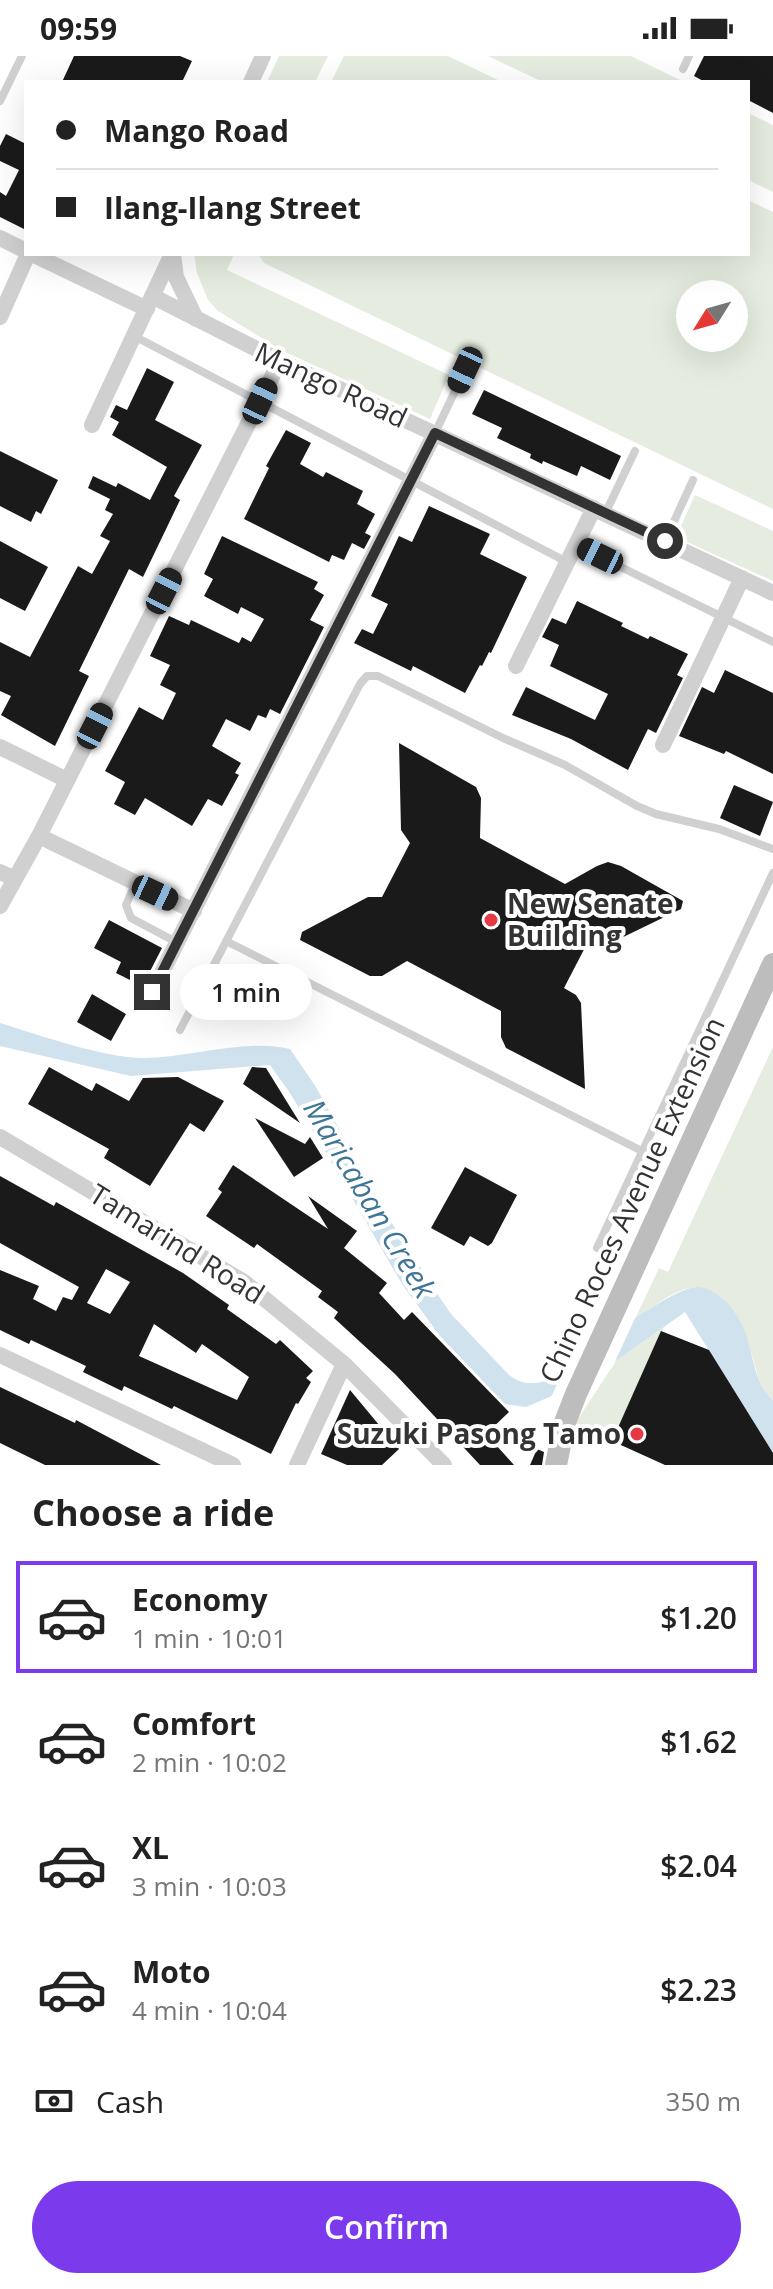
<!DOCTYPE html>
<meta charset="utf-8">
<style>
:root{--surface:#fff;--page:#f2f2f2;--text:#222;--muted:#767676;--line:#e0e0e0;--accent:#7c3aed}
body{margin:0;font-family:"Open Sans",sans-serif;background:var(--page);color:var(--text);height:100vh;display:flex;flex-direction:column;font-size:30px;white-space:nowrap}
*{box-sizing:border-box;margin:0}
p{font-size:26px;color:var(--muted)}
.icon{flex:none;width:44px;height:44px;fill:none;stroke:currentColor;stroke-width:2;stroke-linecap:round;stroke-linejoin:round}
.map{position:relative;height:1409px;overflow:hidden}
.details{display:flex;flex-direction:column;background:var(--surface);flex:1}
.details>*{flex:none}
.hud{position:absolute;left:24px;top:24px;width:726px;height:176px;border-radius:0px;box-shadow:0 8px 32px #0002;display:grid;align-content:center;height:176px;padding:0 32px;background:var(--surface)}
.needle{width:52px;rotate:233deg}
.tools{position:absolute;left:676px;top:224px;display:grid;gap:16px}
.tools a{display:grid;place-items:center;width:72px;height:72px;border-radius:50%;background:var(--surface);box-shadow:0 8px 32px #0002;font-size:40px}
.end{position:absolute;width:36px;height:36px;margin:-18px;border:10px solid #333;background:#fff;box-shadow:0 0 0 4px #fff}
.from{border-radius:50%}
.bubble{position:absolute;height:56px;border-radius:28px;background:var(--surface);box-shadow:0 8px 32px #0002;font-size:26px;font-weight:600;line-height:56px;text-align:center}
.car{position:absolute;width:24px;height:48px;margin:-24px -12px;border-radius:10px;box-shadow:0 0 6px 2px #0007;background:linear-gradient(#222 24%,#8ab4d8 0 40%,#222 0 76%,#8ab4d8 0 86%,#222 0)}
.hud b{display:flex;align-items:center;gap:28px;height:76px;font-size:30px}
.hud b+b{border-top:2px solid var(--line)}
.hud i{width:20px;height:20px;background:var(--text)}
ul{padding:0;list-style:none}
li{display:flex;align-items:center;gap:24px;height:112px;margin:0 16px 12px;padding:0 16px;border:4px solid transparent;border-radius:0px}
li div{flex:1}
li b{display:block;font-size:30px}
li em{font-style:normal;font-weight:600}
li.selected{border-color:var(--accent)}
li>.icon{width:72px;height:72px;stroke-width:1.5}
h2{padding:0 32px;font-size:36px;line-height:96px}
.pay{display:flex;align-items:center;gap:20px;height:88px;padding:0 32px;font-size:30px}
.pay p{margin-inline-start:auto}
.primary-button{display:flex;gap:16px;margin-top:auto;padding:16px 32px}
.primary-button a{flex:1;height:92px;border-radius:48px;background:var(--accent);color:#fff;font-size:32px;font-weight:600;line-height:92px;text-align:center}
.status{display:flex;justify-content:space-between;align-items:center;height:56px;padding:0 40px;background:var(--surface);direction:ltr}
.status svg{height:22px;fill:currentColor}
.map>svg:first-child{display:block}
.green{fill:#e6ecdf;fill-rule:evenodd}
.water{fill:#cfe2ee}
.pier{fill:#fff}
.building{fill:#1a1a1a;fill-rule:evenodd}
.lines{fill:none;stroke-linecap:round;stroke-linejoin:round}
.lane{stroke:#d0d0d0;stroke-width:8}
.street{stroke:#d0d0d0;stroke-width:16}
.secondary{stroke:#bdbdbd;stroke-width:22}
.route{stroke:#333;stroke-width:10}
.poi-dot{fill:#e63946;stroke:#fff;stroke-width:3}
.labels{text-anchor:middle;stroke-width:8;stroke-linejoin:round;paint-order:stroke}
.street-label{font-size:28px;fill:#333;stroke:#fff}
.poi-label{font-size:28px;font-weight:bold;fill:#333;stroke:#fff;text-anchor:start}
.water-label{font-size:30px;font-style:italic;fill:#3f7597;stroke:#fff}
</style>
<div class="status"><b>09:59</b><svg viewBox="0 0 49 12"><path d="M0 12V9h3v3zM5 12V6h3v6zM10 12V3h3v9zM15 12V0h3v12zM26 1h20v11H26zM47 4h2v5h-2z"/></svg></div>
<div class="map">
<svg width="773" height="1409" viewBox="0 0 773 1409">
<rect width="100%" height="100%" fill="#fff"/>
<!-- green -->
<path class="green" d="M279,0H328L315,26H267Z
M344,0H448L502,26H331Z
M488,0H631L684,26H543Z
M748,57L773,69V136L748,124Z
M748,144L773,156V453L264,207L258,198H748ZM690,238H734V282H690Z
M194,198H234L227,214L449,319L430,363L281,294L218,255L208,244L197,217Z
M695,439L773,475V525L676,481Z
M773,991V1344C759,1333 757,1316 752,1299C744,1273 725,1224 690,1232C670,1236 652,1252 635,1263L659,1212L668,1216Z
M664,1271L612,1385L572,1389L574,1369L616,1305Z"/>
<!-- water -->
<path class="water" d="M0,967C39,979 104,1002 143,1002C189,1002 244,982 290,993L316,1031L386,1158L436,1236L451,1258L509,1319C521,1328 531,1329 545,1325C578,1306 668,1231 698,1231C715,1231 733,1251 740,1265C754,1289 751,1326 773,1344V1397L685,1256L616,1305L554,1339L526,1351L505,1348L440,1280L402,1228L322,1090L290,1037L270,1009L131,1020L0,990Z"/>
<!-- pier -->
<path class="pier" d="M637,1258L612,1312L549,1346L566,1308Z"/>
<!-- building -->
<path class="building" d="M74,0H180L192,5L182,26H62Z
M704,0H773V57L748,44V26H705L694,20Z
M6,78L26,88V174L0,161V136L6,140L19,114L0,105V90Z
M147,312L174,326L155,364L202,389L174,440L180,444L143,521L129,513L79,615L89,620L55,690L1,659L11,640L0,635V586L30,601L78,510L92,518L110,485L100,480L113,458L105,454L110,443L88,432L93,420L116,431L118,427L150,444L167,411L112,379L119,366L110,361L116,349L127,354Z
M484,334L621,400L610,424L581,410L577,420L543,405L542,408L530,402L531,398L497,382L502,372L472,358Z
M286,374L311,387L300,408L323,421L326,416L363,435L357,448L375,458L365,477L371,480L364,493L352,487L344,504L332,499L329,506L244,463L269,412L266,410Z
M0,395L58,424L41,458L36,455L31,466L0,450Z
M429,450L490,478L480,498L527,521L491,597L489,596L482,610L480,609L465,637L413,610L411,615L354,587L362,573L373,578L388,548L371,540L399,480L412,486Z
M222,480L318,526L314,533L324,539L310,564L324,571L280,658L270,653L266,662L258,659L250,675L226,663L212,690L241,707L235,717L239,719L222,750L208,743L192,770L145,742L135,759L114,748L125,726L105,715L139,651L163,664L176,637L160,629L170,609L150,600L169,560L189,569L191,564L239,587L242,581L251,586L264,563L241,551L238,558L204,540L213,523L204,518Z
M0,485L48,511L25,555L0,542Z
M577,545L623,567L621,570L648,583L650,580L688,598L677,619L683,622L656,677L648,673L628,714L571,683L512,659L526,631L595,664L608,638L550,610L559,589L542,581L552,562L566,568Z
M725,614L773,637V718L726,695L724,698L679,680L702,631L714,637Z
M399,687L476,731L481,742L480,782L565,828L597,810L608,806L621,810L683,845L681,853L613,886L591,880L564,932L576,939L581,947L585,1033L506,992L501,981V955L407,905L382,920H370L300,884L302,876L368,841H382L410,787L401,774Z
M734,729L773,746L760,780L720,762Z
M109,864L162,892L144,927L140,925L138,928L116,917L121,906L94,892Z
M92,938L126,958L111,985L77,966Z
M49,1011L92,1035L96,1027L129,1045L143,1022L178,1021L224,1045L204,1076L190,1067L150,1130L104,1102L109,1093L28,1048Z
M252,1011L266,1012L300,1067L243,1028Z
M255,1062L305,1088L310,1081L323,1102L294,1121Z
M233,1109L328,1173L308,1140L357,1175L344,1192L387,1227L379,1237L404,1264L412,1256L509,1356L486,1378L514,1409H480L395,1318L334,1262L338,1256L318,1241L322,1235L257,1188L254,1192L206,1160L222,1136L218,1133Z
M465,1111L517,1139L492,1187L488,1190L470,1180L464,1190L431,1172Z
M0,1120L54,1150L56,1146L183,1217L229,1249L227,1253L276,1288L280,1284L313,1315L306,1322L311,1326L298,1348L296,1347L271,1398L174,1350L172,1353L124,1330L122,1335L83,1316L86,1310L31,1284L29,1288L0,1274V1214L39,1230L33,1243L56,1255L63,1241L72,1244L79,1231L0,1187ZM106,1213L130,1226L110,1258L87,1247ZM154,1268L196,1297L202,1288L249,1321L237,1344L139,1300Z
M661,1275L709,1294L773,1397V1409H665L612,1385Z
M0,1331L75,1367L76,1364L161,1409H45L0,1387Z
M350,1334L399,1393L382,1409H347L321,1398Z
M537,1393L544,1396L542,1409H530Z"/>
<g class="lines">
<!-- lane -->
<path class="lane" d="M683,13L689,0
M0,45L22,0
M134,280L567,506
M435,377L465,314
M605,458L635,395
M665,485L693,424
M576,489L773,586
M135,828L126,849L131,862L178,887
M226,885L642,1095
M180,974L360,628L367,620H378L503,682L565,709L637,750L656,758L719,773L773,793
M597,1192L773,817"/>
<!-- street -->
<path class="street" d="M251,26L263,0
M0,182L26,195
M32,198L147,253
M173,198L176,221L196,263
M152,240L280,305L773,537
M0,261L28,198
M92,369L172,198
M516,610L594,452
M663,689L742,522
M0,691L67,724
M39,780L194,855
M0,816L15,823
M0,850L39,780L280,305
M152,936L435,377
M0,1081L244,1226L344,1308L444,1409
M0,1299L233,1409
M297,1409L344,1308"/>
<!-- secondary -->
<path class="secondary" d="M556,1409L564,1369L576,1338L773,908"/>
</g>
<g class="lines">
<!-- route -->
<path class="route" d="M152,936L435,377L665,485"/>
</g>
<!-- markers -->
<g class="poi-dot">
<circle cx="491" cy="864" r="8"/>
<circle cx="637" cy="1378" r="8"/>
</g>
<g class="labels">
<!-- street labels -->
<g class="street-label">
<text transform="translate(331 329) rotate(25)" y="10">Mango Road</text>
<text transform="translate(632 1144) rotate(-65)" y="10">Chino Roces Avenue Extension</text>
<text transform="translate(177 1188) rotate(32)" y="10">Tamarind Road</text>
</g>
<!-- poi labels -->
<g class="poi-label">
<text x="507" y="858">New Senate<tspan x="507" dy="32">Building</tspan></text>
<text x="621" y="1388" text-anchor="end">Suzuki Pasong Tamo</text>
</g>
<!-- water labels -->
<g class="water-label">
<text transform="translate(369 1143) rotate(59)" y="10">Maricaban Creek</text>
</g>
</g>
</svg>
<div class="tools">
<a><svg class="needle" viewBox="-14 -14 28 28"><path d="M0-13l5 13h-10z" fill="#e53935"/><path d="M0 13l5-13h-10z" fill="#767676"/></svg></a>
</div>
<i class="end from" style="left:665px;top:485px"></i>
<i class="end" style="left:152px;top:936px"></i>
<div class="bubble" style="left:180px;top:908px;width:132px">1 min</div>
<i class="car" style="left:465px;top:314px;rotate:205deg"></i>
<i class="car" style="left:260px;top:345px;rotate:25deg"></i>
<i class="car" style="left:600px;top:500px;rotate:296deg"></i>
<i class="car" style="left:164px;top:535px;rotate:27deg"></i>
<i class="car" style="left:95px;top:670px;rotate:27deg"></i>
<i class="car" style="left:155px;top:837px;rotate:115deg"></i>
<div class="hud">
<b><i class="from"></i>Mango Road</b>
<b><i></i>Ilang-Ilang Street</b>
</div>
</div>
<section class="details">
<h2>Choose a ride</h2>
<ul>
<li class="selected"><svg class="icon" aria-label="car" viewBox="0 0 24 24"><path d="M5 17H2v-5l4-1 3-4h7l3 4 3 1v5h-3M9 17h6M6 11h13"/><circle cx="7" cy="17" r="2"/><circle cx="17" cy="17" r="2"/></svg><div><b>Economy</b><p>1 min · 10:01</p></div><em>$1.20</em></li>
<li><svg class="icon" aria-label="car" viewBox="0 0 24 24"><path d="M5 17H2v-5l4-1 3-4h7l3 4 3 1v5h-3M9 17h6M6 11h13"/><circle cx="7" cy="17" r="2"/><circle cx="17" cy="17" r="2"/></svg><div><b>Comfort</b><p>2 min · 10:02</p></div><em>$1.62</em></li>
<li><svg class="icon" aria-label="car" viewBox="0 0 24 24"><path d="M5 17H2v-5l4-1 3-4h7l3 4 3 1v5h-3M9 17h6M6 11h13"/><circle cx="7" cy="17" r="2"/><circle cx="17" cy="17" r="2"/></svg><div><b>XL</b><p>3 min · 10:03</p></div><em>$2.04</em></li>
<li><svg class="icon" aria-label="car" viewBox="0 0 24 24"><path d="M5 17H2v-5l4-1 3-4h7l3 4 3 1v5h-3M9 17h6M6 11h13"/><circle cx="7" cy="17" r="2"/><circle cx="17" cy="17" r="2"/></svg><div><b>Moto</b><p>4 min · 10:04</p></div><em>$2.23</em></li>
</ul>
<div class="pay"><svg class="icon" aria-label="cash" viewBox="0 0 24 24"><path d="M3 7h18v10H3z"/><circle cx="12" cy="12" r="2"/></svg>Cash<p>350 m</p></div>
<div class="primary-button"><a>Confirm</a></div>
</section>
